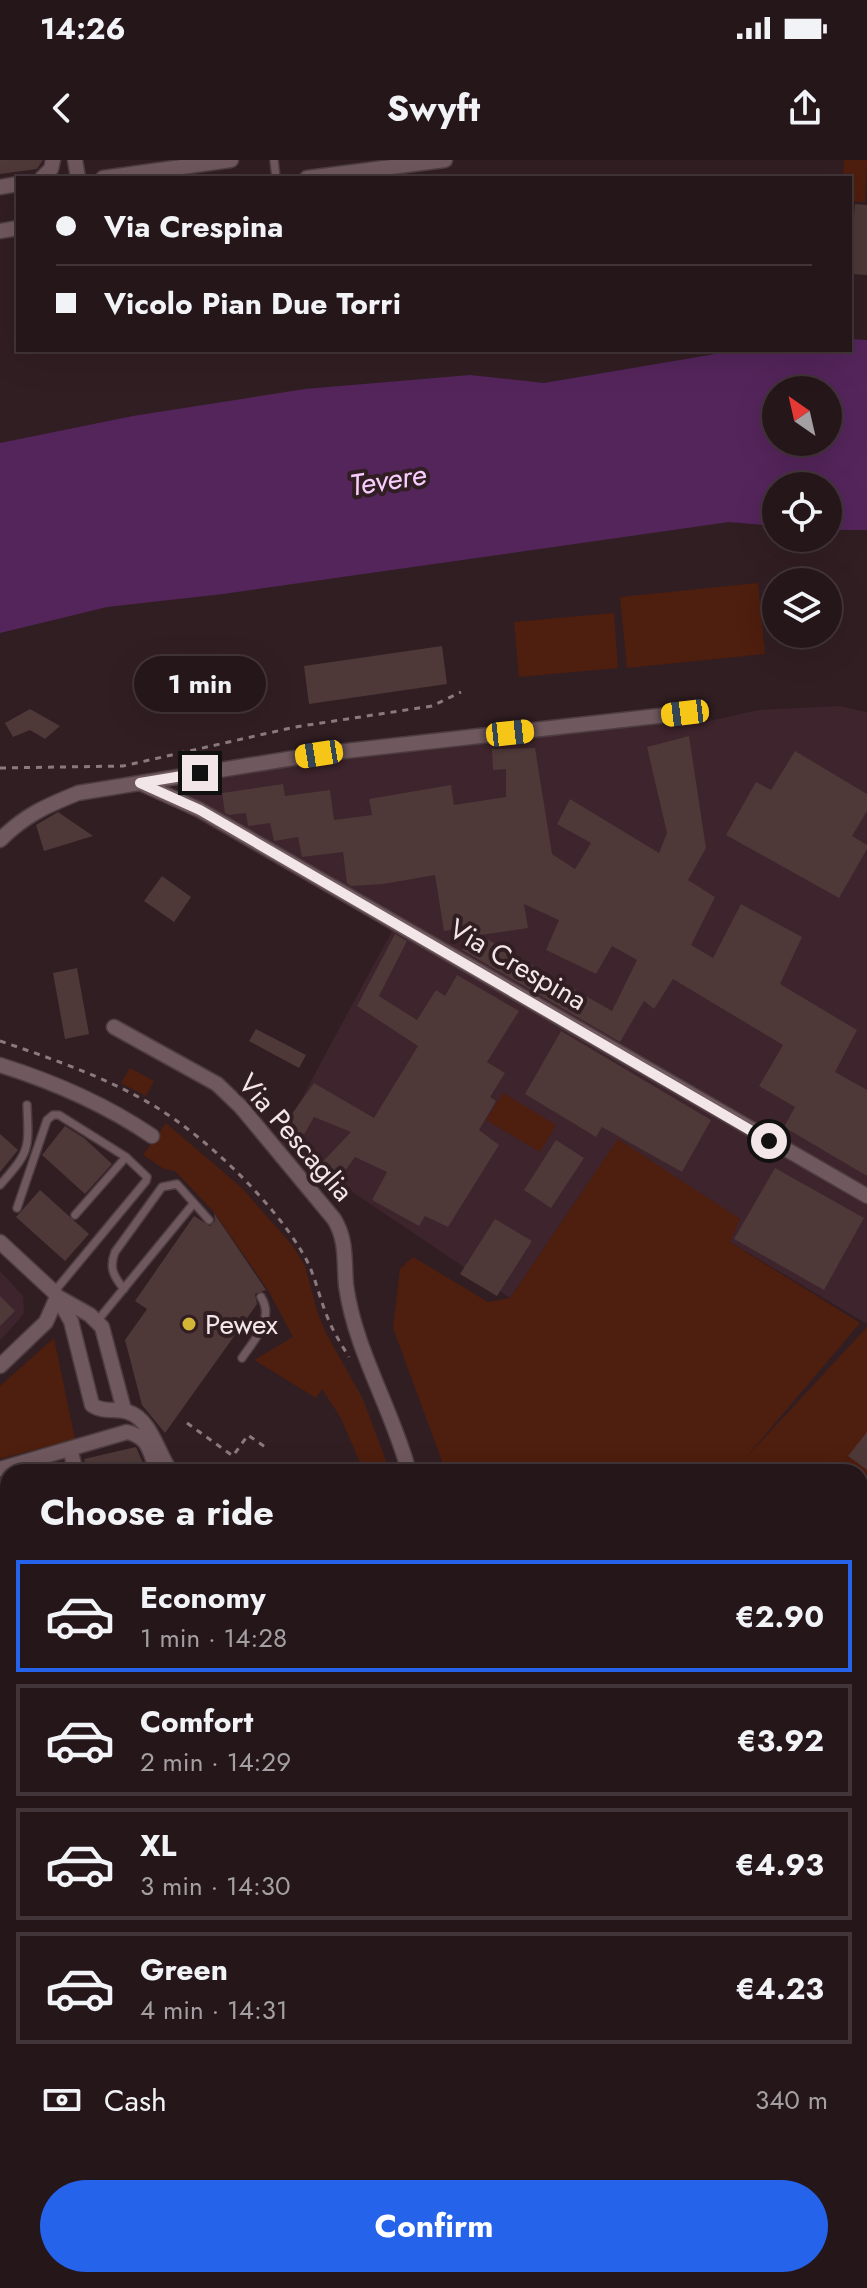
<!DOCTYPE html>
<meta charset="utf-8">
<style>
:root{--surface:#25161a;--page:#2d1f23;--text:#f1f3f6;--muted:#a39fa2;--line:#423539;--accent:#2563eb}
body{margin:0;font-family:Jost,sans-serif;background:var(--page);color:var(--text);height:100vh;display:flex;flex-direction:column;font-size:30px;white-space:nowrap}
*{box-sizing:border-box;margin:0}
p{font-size:26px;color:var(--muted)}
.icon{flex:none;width:44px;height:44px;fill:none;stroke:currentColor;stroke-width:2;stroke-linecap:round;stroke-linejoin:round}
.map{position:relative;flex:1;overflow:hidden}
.drawer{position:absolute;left:0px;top:1304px;width:868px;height:824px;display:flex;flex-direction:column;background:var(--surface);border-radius:24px 24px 0 0;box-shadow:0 8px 32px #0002,0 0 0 2px var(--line)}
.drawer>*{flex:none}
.hud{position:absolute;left:16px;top:16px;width:836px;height:176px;border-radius:0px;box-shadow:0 8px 32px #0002,0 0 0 2px var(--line);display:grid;align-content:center;height:176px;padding:0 40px;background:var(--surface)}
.needle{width:52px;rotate:326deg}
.fabs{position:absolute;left:762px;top:216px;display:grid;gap:16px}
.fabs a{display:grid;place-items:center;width:80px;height:80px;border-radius:50%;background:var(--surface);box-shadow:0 8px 32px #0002,0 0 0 2px var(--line);font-size:40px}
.end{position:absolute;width:36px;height:36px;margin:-18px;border:10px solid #f3e6e9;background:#111;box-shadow:0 0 0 4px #111}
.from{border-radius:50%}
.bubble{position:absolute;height:56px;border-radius:28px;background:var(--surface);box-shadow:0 8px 32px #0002,0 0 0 2px var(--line);font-size:26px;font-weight:700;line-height:56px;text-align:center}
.car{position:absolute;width:24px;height:48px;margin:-24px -12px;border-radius:10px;box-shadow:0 0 6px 2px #0007;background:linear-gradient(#f5c518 24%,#345 0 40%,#f5c518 0 76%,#345 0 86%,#f5c518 0)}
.hud b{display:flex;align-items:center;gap:28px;height:76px;font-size:30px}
.hud b+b{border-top:2px solid var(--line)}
.hud i{width:20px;height:20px;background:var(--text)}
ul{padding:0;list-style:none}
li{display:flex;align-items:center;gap:24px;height:112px;margin:0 16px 12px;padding:0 24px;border:4px solid var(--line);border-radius:0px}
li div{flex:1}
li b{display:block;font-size:30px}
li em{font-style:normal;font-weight:700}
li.active{border-color:var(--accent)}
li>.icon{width:72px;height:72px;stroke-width:1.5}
h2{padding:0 40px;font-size:36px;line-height:96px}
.pay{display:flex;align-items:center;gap:20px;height:88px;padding:0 40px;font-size:30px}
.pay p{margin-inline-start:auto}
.cta{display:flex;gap:16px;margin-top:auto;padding:16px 40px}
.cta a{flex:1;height:92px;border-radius:48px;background:var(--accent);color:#fff;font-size:32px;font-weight:700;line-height:92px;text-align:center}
.status{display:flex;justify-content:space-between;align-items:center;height:56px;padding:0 40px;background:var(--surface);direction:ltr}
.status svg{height:22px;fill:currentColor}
header{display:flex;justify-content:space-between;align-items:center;height:104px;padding:0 40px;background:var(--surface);font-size:36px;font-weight:700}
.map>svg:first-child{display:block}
.built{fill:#3e242c}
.green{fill:#4e1e0e}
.water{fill:#54255b;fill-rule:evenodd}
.building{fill:#4e3838;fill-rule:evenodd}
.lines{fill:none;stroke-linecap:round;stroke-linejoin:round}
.service-casing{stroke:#4d3d42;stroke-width:10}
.minor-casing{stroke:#4d3d42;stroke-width:17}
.path{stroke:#8a7a7e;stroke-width:3;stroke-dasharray:6 6;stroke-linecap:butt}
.service{stroke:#6f585e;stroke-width:7}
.minor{stroke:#6f585e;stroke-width:14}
.route{stroke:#f3e6e9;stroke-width:10}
.poi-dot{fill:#d3b635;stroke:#311e23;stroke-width:3}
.labels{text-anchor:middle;stroke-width:8;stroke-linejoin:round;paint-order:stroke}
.street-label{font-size:28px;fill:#f3e6e9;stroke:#311e23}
.poi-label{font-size:28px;fill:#f3e6e9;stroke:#311e23;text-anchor:start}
.water-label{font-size:30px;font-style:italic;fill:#f8cdfe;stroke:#311e23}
</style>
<div class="status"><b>14:26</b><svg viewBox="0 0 49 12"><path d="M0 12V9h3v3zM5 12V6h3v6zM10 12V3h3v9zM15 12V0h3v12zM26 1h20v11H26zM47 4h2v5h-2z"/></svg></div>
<header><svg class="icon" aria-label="back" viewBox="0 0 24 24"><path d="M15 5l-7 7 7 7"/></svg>Swyft<svg class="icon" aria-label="share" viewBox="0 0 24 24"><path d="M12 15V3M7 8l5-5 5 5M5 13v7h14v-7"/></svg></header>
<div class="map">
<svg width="867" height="2128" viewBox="0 0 867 2128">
<rect width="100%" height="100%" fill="#311e23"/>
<!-- built -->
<path class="built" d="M689,545L692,565L758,550L840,546L867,552V1164L730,1082L618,980L510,1138L278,982L392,771L183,651L179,607L427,573Z
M0,1111L23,1136L24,1154L0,1181Z"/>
<!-- green -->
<path class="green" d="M844,0H867L865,42H850V18H843Z
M758,423L765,494L627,508L620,437Z
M614,453L618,508L519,517L514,462Z
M130,908L154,921L146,936L121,923Z
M503,933L556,965L540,992L486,960Z
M166,963L242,1028L293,1086L305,1106L318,1154L327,1175L363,1239L390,1312H364L341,1258L322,1229L316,1238L254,1200L293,1177L268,1130L214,1052L175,1011L164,1009L143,995Z
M618,979L740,1059L730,1082L860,1163L743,1301L867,1167V1489L860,1497V1312H446L393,1168L400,1109L413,1097L488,1142L510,1138Z
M54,1178L75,1279L0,1299V1226Z
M863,1956L867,1959V2044L860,2038V1960Z
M324,2120H507L505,2128H322Z"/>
<!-- water -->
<path class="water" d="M850,179L867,180V370H828V326H776V366L729,362L223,434L107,447L0,473V283L133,256L305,229L470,215L544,223L739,190H850ZM776,230H828V282H776Z
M867,1489V1818L860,1832V1497Z
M513,2120H701L700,2128H512Z"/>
<!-- building -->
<path class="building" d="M0,0H43L37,9L0,14Z
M855,44L867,45V115L850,114Z
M442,486L447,524L309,544L304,506Z
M30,549L60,566L45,579L30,570L13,577L5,563Z
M689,576L706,688L688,720L715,737L691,785L713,798L741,744L802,777L780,824L857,870L835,912L867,930V1016L784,967L795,947L759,926L783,885L673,819L654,849L644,841L620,882L462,790L478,765L444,771L435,715L383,724L351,726L347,723L343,692L302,697L298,677L274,681L270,663L248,666L246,653L229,655L225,653L222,633L283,624L285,636L330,630L334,660L372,655L369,639L451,625L454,645L506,637V609L493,610L492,589L535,588L552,694L575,709L591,683L557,664L570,639L659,693L667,673L647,587ZM524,744L559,760L546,790L596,814L612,786L637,800L612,851L537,808L535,814L534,806L480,775L528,768Z
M795,591L867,634V651L852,676L867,685V689L839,738L726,675L756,622L771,630Z
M58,652L93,676L44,691L36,665Z
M162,716L191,737L174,762L144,741Z
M395,774L407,781L379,836L417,860L436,830L445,836L457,815L519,851L487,902L505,913L490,937L496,941L479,970L499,985L448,1067L425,1056L419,1066L372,1040L387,1012L355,997L330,1032L311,1014L351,972L314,957L296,989L277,975L314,923L374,958L418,886L357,846Z
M77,808L89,874L65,879L53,813Z
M256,869L306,895L299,908L249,881Z
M561,871L711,960L682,1012L602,967L596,977L525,934Z
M65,966L84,978L112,1004L85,1034L42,995Z
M0,974L18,990L0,1012Z
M556,980L584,998L551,1048L524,1030Z
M775,1008L864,1058L824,1130L734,1079Z
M40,1030L89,1074L65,1101L16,1057Z
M214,1053L266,1130L255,1134L257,1144L165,1273L142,1245L125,1180L147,1149L135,1141L194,1056L210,1066L215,1061Z
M495,1059L532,1081L497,1136L460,1114Z
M0,1136L15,1151L0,1166Z
M867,1272V1310L848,1296Z
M136,1287L147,1312H87L84,1299Z"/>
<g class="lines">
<!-- service casing -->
<g class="service-casing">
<path id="service" d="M274,0L276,18
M0,1025C30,991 29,990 27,945
M17,1048L47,960L53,955H59L126,997L147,1017L146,1021L54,1132
M75,1055L126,997
M124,1129C113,1116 109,1107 115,1092L162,1027L177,1024L209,1060
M98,1160L194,1043
M242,1198C254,1180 275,1159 261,1137"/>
</g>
<!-- minor casing -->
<g class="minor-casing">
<path id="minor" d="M75,0L78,18
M42,18L51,9L53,0
M103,18L231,0
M307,18L445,0
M0,27L18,24
M0,71L18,68
M140,623L200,650L867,1036
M0,680C25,655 46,646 78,633L319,594L685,553
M114,867L217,924L241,947L334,1059C347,1080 344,1101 346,1125C355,1191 392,1248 409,1312
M0,905C54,922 105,944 152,976
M0,1082L54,1132L71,1161L92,1245C103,1253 116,1248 128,1252C151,1259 158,1294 171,1312
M58,1137L90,1155L102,1167L124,1250
M0,1206L46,1162L57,1137
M70,1289L76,1312
M0,1309L127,1272C150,1277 149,1292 158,1312
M8,1385L5,1392L8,1407
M0,1606L8,1603
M0,1617H8
M0,1710L8,1746
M0,1784L8,1818
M0,1910L8,1908
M0,1941L8,1940
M80,2120L82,2128
M94,2120L96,2128
M252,2128L255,2120"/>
</g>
<!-- path -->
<path class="path" d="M0,608L123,606L295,567L432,546L461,532
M0,881C53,899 108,918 156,947C208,979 271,1040 302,1092C313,1109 317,1129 324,1148C330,1166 339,1181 349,1197
M187,1263L233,1296L248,1275L265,1287
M270,2128L274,2120
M310,2128L313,2120
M330,2128L331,2120
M358,2128L360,2120
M400,2128L402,2120"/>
<!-- service -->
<use href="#service" class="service"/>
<!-- minor -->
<use href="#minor" class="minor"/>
</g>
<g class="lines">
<!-- route -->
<path class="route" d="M200,613L140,623L200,650L769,981"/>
</g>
<!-- markers -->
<circle class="poi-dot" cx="189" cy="1164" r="8"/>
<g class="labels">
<!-- street labels -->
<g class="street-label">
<text transform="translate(518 804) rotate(30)" y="10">Via Crespina</text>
<text transform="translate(296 977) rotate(49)" y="10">Via Pescaglia</text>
</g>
<!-- poi labels -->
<g class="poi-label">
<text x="205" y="1174">Pewex</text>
</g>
<!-- water labels -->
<g class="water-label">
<text transform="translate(388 320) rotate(-9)" y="10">Tevere</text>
</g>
</g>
</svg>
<div class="fabs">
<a><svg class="needle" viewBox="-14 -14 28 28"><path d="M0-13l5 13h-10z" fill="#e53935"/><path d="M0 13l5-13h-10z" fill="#a39fa2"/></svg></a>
<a><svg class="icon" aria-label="locate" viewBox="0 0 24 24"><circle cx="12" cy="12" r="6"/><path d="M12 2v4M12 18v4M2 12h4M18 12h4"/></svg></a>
<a><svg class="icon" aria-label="layers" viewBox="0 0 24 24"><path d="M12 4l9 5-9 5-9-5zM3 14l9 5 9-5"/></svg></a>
</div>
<i class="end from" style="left:769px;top:981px"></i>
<i class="end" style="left:200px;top:613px"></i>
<div class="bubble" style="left:134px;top:496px;width:132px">1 min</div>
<i class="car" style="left:685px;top:553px;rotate:263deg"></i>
<i class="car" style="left:510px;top:573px;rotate:84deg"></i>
<i class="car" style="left:319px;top:594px;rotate:261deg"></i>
<div class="hud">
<b><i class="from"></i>Via Crespina</b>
<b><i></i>Vicolo Pian Due Torri</b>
</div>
<section class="drawer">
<h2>Choose a ride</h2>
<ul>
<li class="active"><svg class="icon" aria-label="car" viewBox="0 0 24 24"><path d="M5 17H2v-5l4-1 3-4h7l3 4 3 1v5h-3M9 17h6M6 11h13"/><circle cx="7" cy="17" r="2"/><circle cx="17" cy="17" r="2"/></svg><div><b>Economy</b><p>1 min · 14:28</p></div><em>€2.90</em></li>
<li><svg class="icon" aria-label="car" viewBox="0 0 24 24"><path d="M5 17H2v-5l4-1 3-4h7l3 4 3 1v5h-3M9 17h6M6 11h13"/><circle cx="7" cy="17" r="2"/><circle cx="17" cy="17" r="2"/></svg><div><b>Comfort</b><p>2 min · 14:29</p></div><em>€3.92</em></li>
<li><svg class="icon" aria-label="car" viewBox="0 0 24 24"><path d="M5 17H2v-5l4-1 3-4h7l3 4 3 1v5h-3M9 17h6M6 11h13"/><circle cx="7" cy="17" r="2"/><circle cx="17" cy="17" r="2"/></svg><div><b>XL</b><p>3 min · 14:30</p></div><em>€4.93</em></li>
<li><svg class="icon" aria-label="car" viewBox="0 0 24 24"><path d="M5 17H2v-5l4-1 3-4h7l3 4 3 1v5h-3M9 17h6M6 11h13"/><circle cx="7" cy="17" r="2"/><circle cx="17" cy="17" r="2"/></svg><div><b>Green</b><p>4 min · 14:31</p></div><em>€4.23</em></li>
</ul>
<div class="pay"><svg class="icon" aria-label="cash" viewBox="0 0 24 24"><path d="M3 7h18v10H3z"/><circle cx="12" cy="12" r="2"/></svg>Cash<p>340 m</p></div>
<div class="cta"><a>Confirm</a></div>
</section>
</div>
